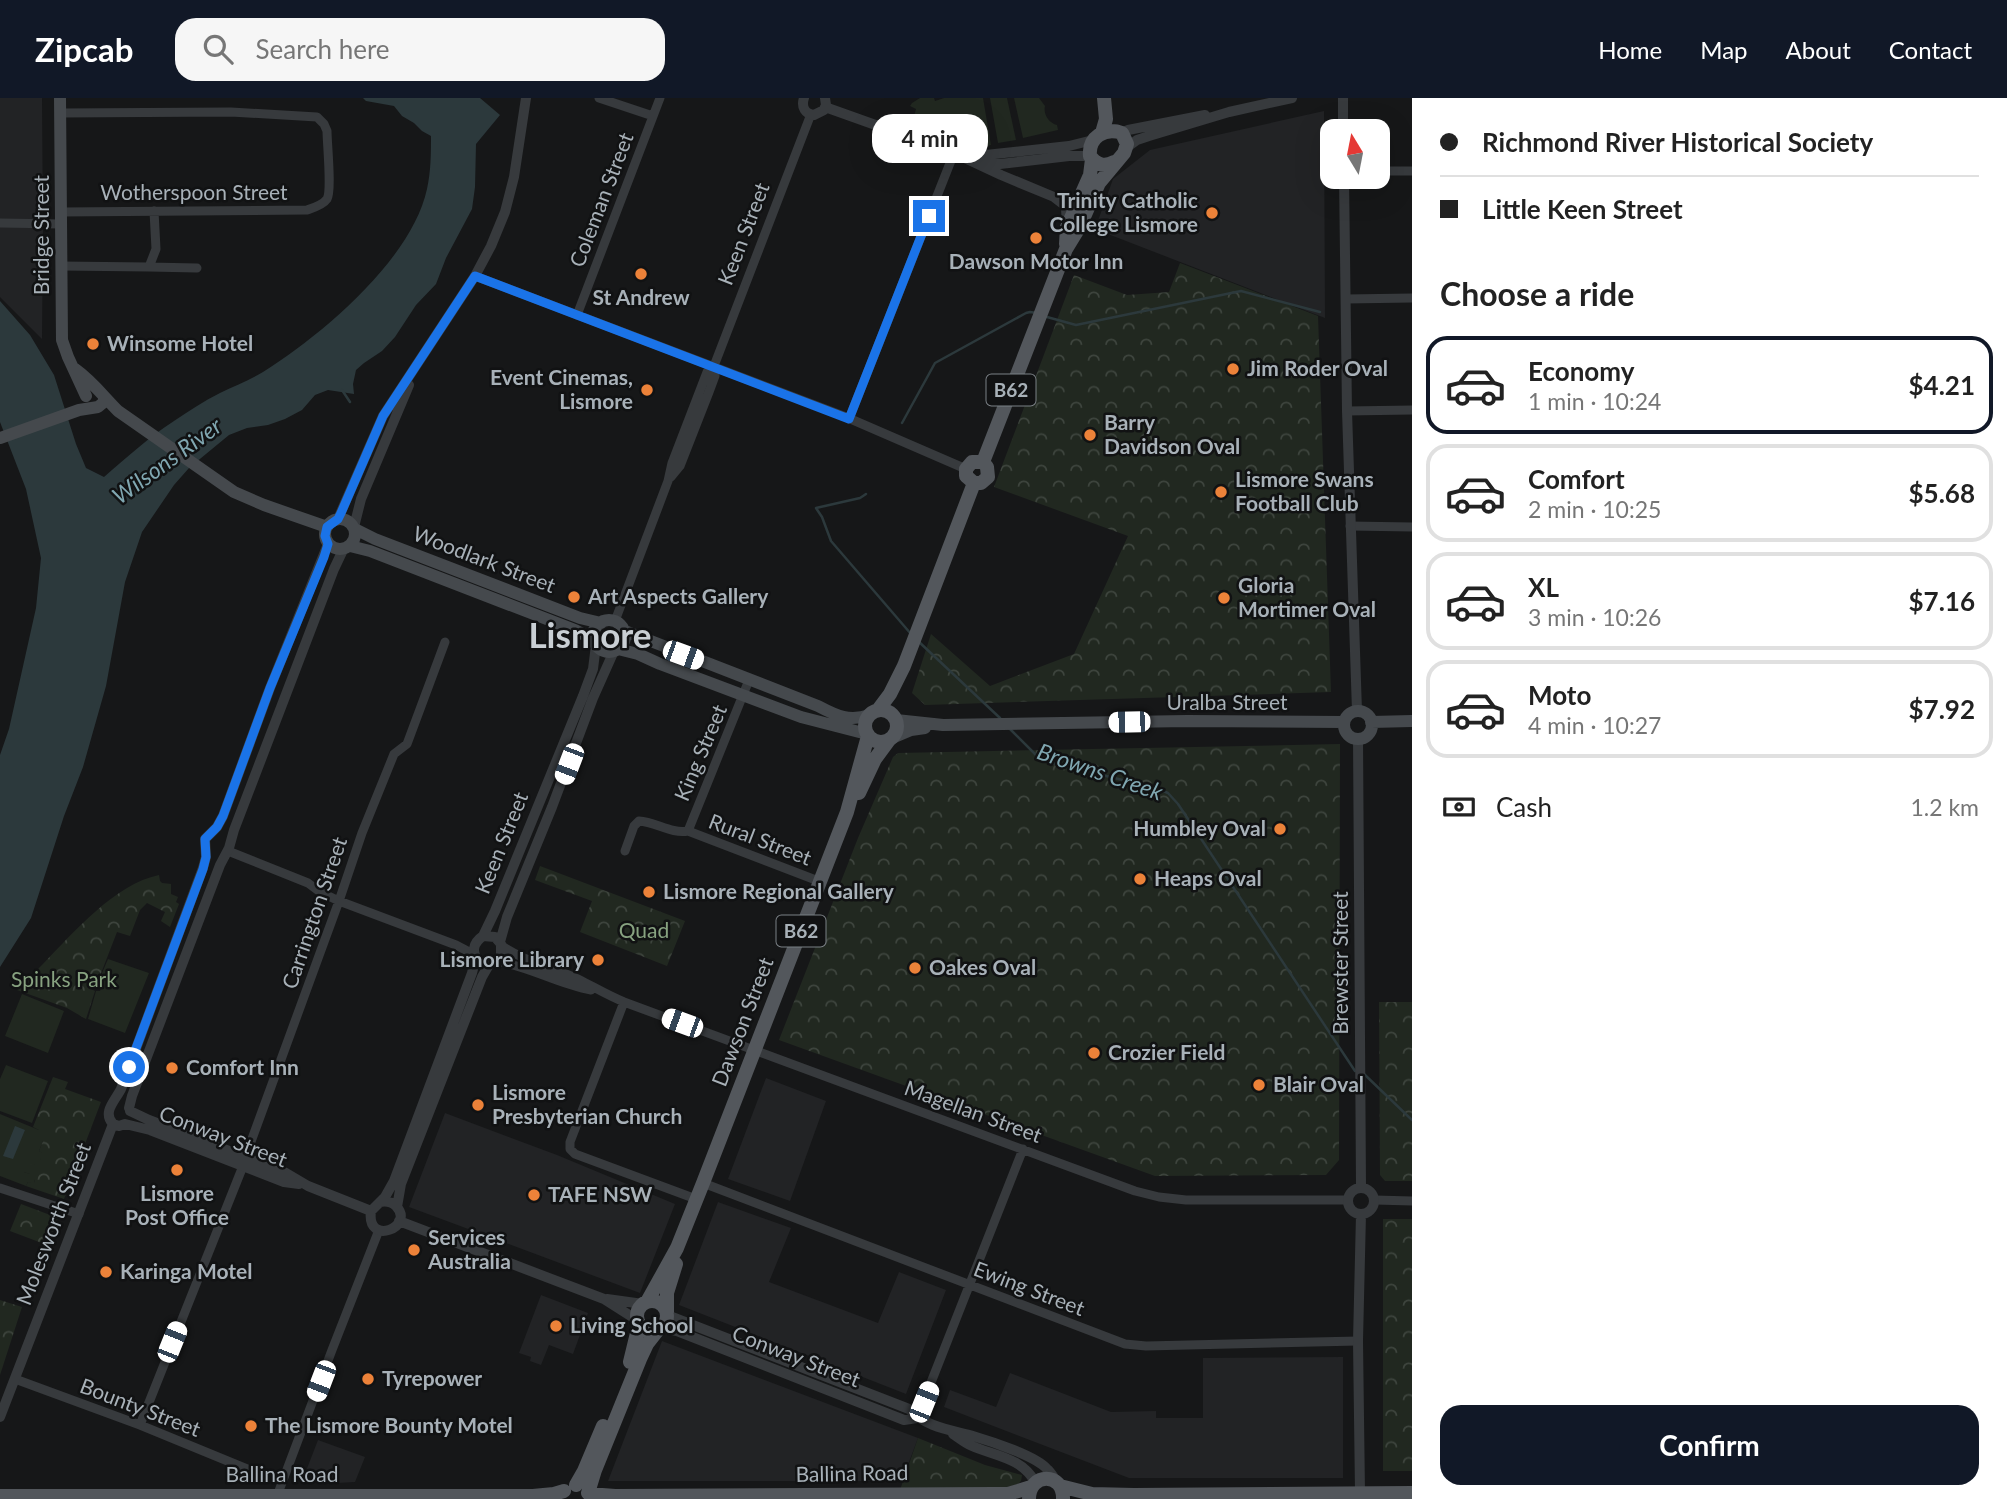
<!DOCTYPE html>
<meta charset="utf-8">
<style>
:root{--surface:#fff;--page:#f6f6f6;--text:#222;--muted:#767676;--line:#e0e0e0;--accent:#111827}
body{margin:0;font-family:Lato,sans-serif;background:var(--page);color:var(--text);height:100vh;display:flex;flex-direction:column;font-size:26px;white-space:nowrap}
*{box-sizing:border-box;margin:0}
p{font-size:23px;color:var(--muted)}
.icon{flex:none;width:38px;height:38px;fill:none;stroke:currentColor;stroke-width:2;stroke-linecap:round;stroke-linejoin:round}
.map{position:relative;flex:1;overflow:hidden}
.drawer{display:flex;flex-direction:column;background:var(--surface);width:595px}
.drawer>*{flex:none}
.banner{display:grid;align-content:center;height:154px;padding:0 28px;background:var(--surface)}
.needle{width:46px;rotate:350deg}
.buttons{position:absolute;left:1320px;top:21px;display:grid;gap:14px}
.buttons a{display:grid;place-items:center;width:70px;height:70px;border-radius:14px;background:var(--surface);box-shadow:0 7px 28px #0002;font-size:35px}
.end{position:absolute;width:32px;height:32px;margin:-16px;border:9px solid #1a73e8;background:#fff;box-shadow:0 0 0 4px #fff}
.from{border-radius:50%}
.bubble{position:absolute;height:49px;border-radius:21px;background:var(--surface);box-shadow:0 7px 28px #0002;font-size:23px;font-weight:700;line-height:49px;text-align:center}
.car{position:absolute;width:21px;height:42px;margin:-21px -10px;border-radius:9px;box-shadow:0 0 5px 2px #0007;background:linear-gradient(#fff 24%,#345 0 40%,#fff 0 76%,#345 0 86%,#fff 0)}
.banner b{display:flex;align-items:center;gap:24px;height:66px;font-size:26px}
.banner b+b{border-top:2px solid var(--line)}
.banner i{width:18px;height:18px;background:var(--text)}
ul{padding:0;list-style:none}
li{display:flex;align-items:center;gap:21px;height:98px;margin:0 14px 10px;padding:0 14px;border:4px solid var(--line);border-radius:21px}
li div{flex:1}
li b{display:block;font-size:26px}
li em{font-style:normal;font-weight:700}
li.on{border-color:var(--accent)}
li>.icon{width:63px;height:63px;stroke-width:1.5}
h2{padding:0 28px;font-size:32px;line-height:84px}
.pay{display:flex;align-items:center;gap:18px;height:77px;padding:0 28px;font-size:26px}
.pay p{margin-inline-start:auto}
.cta{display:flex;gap:14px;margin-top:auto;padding:14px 28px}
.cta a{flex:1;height:80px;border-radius:21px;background:var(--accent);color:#fff;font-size:28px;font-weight:700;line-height:80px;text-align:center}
header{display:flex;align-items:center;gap:42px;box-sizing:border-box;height:98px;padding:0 35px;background:var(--accent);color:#fff}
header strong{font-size:33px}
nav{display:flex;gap:38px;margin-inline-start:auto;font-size:24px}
.search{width:490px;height:63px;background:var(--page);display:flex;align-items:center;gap:18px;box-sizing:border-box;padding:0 24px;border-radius:21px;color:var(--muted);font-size:26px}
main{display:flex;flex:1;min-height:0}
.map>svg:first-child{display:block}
.built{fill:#222325}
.grass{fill:#212820}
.park{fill:url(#park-crowns)}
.water{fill:#2c393c}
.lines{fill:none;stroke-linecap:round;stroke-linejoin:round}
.stream{stroke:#2c393c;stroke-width:2.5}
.minor{stroke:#373a3d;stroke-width:9}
.tertiary{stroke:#373a3d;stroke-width:10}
.secondary{stroke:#45494d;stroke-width:12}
.primary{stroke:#53575c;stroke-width:14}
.route{stroke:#1a73e8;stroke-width:9}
.poi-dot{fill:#ec8239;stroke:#111213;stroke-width:2.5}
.labels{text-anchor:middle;stroke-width:5;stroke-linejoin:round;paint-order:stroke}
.shield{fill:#111213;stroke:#7b8186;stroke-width:2}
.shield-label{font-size:19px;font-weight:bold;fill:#a8b1b8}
.street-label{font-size:21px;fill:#a8b1b8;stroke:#111213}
.poi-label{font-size:21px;font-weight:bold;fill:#a8b1b8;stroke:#111213;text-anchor:start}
.park-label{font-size:21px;fill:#87a280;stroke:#111213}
.water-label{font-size:23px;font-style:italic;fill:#80a7b1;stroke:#111213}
.town-label{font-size:35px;font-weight:bold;fill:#c9cfd4;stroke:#111213}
</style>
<header>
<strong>Zipcab</strong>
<div class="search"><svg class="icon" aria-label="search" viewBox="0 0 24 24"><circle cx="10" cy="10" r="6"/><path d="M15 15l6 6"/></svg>Search here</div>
<nav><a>Home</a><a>Map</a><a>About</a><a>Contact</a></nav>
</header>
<main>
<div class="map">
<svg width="1412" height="1401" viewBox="0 0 1412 1401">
<defs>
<pattern id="park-crowns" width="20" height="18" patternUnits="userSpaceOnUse" patternTransform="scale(1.75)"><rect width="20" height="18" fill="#212820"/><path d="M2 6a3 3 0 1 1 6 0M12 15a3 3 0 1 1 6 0" fill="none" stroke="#3e453e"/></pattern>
</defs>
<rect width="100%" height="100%" fill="#161718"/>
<!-- built -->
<path class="built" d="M0,0H42L43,133L42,241L0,199Z
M1324,13L1325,220L1095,131L1113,81L1150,52Z
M766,980L826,1003L790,1103L728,1081Z
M445,1015L557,1057L675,1106L640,1195L409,1109Z
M718,1104L791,1130L769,1184L878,1225L899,1174L946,1192L906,1296L679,1207Z
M541,1197L588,1215L573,1256L549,1247L541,1267L530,1263L531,1259L519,1255Z
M662,1243L918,1340L902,1383H608Z
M1343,1259V1380H1129L944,1309L950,1292L996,1309L1010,1275L1111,1314L1156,1313V1320H1203V1260Z
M318,1342L365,1359L355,1384L337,1385L306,1373Z"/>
<!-- grass -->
<path class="grass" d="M920,0H934L935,3L944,0H983L991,47L984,49L907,20L908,17L914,18L916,11L910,8L912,5Z
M990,0H1007L1016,42L998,45Z
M1014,0H1039L1045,8C1043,16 1049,25 1057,27L1058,32L1023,40Z
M108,861L149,875L125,935L88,921L96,893H100L103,884L99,882Z
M22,896L64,913L48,955L5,938Z
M6,967L48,983L32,1025L0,1013V981Z
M0,1016L39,1032L43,1043L39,1053L43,1055L40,1063L24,1074L31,1076L35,1081L34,1086L28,1084L26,1088L0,1078Z"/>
<!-- park -->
<path class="park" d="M1180,165L1318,218L1331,594L925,607L912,595L931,536L990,588L1074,556L1128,438L994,389L1074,177L1127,197L1169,194Z
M1340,646L1339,1062L1326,1077L1155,1078L779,942L858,740L893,659L898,655Z
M540,768L685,823L667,868L580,834L592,803L535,782Z
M159,777L160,783L162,785L171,786V796L178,799L176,804L179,806L170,829L161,823L165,814L147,805L140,812L130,838L117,834L98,883L92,881L89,890L95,893L86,921L67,910L17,892C27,887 34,874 43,866C74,834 115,786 159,777Z
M1379,904H1412V1083H1385L1380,1077Z
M53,979L68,984L65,991L101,1004L64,1101L26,1088L28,1084L34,1085L35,1082L30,1079V1076L24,1074L25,1069L28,1070L29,1066L34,1067L36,1062H40L42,1055L39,1053L43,1043L35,1040L39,1032L33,1029Z
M21,1106L58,1120L47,1147L10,1133Z
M1383,1121H1412V1373H1383Z
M0,1202L22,1209L0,1277Z
M918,1340L985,1367L1022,1377C1021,1382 1022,1384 1017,1386C1000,1395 924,1392 900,1392Z"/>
<!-- water -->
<path class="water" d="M363,0H480L500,17L476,46L475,89L472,111L446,160L436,186L416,207L395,239L382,253L364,265L356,272L353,286L354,296L328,292L315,297L302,312L285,321L268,327L247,330L229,337L189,370L174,387L142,434L125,484L106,588L83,669L64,718L31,820L0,869V657L9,631L36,510L41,460L26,391L0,324V203L30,237L54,277L76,346L86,370L104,379C126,360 149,339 174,323C189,313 204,303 220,295C234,288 250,282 263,274C322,237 412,161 427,91C431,73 431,55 431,38L422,33L414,25L402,18L394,8L366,3Z
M15,1028L25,1032L13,1061L3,1058Z"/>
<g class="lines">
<!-- stream -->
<path class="stream" d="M1047,219L1076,227L1241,193L1320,214
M342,292L350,304
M902,325L935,265L1026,215L1030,214L1037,215
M866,396L860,400L816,410L822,419L831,443L911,536
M918,543L1000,620
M1009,630L1036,657L1052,665L1156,690L1168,695L1178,706L1355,973
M1364,976L1412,1022"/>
<!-- minor -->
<path class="minor" d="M599,0L653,18
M61,15L231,14L317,19L324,26L327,33C327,45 332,93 327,101C323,107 313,110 307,112L61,114
M1377,73H1412
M0,125L61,126
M61,168L149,169L156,151L154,113
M149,169L197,170
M475,178L846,319L966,371
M1346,201L1412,200
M577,217L660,0
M1347,313L1412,312
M849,321L954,55
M671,379L680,368L709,294L715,278L714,268
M1350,428L1412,429
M615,523L668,383L672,365L707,274L714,268L811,16
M688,733L821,784
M228,753L308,785L320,794L339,803L456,847L475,857
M625,753L634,728L639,723C656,724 671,736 688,733L749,582
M502,848C525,864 553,869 578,881C594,889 607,897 624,904L1135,1093L1159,1099L1186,1102H1347
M496,863C529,868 558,886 591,892
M624,904L570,1044V1051L575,1056L696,1101
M247,1066L245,1060L249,1049L339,803L362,735L394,656L407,646L445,544
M703,1085L1125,1246L1146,1248L1358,1243
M0,1090L79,1116
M1375,1102L1412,1103
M15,1281L140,1327L252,1373
M917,1320L1023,1051
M140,1327L243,1068
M277,1398L332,1252L379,1132"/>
<!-- tertiary -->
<path class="tertiary" d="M804,0C801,9 805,16 814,17L824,12L826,7L825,0
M1343,0V33
M825,9L954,55L1001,77L1054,99L1063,106L1066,111L1067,126
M1122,35L1128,32L1205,17
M1126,50L1137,42L1149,38L1229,14L1292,0
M967,59L1069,48L1093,42
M982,66H1000L1069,58H1090
M1344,79L1347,313L1357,613
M338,421L383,318L475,178L491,148L505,114L514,79L526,0
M354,429L361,401L409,287
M1358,640L1361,1089
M483,838L495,839L501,846V858C484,877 461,853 483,838L495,813L583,598L593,571L596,547
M500,844L507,819L552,709L593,600L614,553
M129,1010L132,998L220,767L229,750L234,732L334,471L343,452
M130,1013L149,1022L286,1075L308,1088L371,1113
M113,1026C102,1014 115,1003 121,991L203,770L206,759L205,741L217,729L223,718L270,590L328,446
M113,1026L119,1028L125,1026L150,1032L284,1084L299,1086
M1348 1103a13 13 0 1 1 26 0a13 13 0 1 1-26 0Z
M380,1104C386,1103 391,1103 396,1108C416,1129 366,1149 371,1113L385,1099L394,1083L472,875L476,859
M397,1109L401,1086L482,879L490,865
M399,1123L604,1201L637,1222
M607,1201L643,1206
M667,1217L909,1311C925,1329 951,1332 973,1338C990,1343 1036,1358 1047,1371C1051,1374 1054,1380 1057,1384
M661,1230L677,1233L904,1322L917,1320
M0,1319L113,1026
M953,1336C959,1340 965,1345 972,1348C996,1358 1022,1360 1035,1384
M1360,1395L1358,1243L1361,1116"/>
<!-- secondary -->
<path class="secondary" d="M60,0L62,242L68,259L86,298
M75,271C92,283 104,299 118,313L234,394L264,407L327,429
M0,340L79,312L98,309L104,304V299
M325 436a15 15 0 1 1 30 0a15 15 0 1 1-30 0Z
M355,431L375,441L580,520L601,525
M350,448L370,453L575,532L594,542
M593 538a16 16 0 1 1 32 0a16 16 0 1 1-32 0Z
M625,533L818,608C837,618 849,624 870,617
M618,551L638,556L660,566L801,619L867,636
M1344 627a14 14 0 1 1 28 0a14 14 0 1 1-28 0Z
M896,622L943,627L1187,623L1344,624
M1371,624L1412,623
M892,640L911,632L925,630"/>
<!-- primary -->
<path class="primary" d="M1102,35L1106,21L1104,0
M1066,146L1067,129L1090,77L1092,61
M983,364L1066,151L1080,128L1099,85L1124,55L1127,46L1122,35C1105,29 1088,39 1090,58C1097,67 1104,69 1114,64
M974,385L966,378V371L972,364H983
M974,385H981L988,379L987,369L983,364
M865 628a16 16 0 1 1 32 0a16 16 0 1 1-32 0Z
M878,612L890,596L904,568L974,385
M859,695L875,661L889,642
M637 1218a15 15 0 1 1 30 0a15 15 0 1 1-30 0Z
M647,1204L677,1150L703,1085L847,714L868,638
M667,1214V1195L676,1166
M630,1264L639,1227
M576,1387L584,1373L603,1328
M1060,1388L1092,1396L1134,1397L1412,1395
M588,1395L595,1372L640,1261L647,1246L658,1232
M589,1396L615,1398L994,1396H1008L1031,1389
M0,1398H533L554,1396L564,1393
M1029,1401C1029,1374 1064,1374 1063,1401"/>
</g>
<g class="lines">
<!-- route -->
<path class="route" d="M129,969L203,771L206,759L205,741L217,729L223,718L270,590L324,459L328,446L325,438L327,429L338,421L341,415L383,318L475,178L849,321L929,118"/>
</g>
<!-- markers -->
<g class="poi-dot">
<circle cx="1212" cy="115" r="7"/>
<circle cx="1036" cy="140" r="7"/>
<circle cx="641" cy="176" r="7"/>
<circle cx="93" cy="246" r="7"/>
<circle cx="1233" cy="271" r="7"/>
<circle cx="647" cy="292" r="7"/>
<circle cx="1090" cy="337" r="7"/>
<circle cx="1221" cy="394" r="7"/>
<circle cx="574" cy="499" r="7"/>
<circle cx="1224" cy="500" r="7"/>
<circle cx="1280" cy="731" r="7"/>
<circle cx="1140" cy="781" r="7"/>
<circle cx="649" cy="794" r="7"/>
<circle cx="598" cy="862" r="7"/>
<circle cx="915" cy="870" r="7"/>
<circle cx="1094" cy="955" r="7"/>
<circle cx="172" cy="970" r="7"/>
<circle cx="1259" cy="987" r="7"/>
<circle cx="478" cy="1007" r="7"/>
<circle cx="177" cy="1072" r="7"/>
<circle cx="534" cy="1097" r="7"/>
<circle cx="414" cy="1152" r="7"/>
<circle cx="106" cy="1174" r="7"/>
<circle cx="556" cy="1228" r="7"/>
<circle cx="368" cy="1281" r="7"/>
<circle cx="251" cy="1328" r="7"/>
</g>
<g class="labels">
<!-- shield labels -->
<g class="shield">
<rect x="986.5" y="276.5" width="49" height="31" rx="5"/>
<rect x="776.5" y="817.5" width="49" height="31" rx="5"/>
</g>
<g class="shield-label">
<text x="1011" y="299">B62</text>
<text x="801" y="840">B62</text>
</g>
<!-- street labels -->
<g class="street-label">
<text x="194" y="102">Wotherspoon Street</text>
<text transform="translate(602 102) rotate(-69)" y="7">Coleman Street</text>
<text transform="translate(744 136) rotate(-69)" y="7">Keen Street</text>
<text transform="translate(42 137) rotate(-90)" y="7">Bridge Street</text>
<text transform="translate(484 462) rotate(21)" y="7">Woodlark Street</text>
<text x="1227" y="612">Uralba Street</text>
<text transform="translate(701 655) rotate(-67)" y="7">King Street</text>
<text transform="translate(760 742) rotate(21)" y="7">Rural Street</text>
<text transform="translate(502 745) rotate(-68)" y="7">Keen Street</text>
<text transform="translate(315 815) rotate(-71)" y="7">Carrington Street</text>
<text transform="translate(1341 865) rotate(-90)" y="7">Brewster Street</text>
<text transform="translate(743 924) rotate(-69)" y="7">Dawson Street</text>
<text transform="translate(973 1014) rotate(20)" y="7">Magellan Street</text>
<text transform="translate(223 1039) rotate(21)" y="7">Conway Street</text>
<text transform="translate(54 1126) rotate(-69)" y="7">Molesworth Street</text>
<text transform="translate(1029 1191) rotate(21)" y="7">Ewing Street</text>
<text transform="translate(796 1259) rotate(21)" y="7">Conway Street</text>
<text transform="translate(140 1310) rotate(21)" y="7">Bounty Street</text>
<text transform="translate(852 1376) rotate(-1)" y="7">Ballina Road</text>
<text x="282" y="1384">Ballina Road</text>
</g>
<!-- poi labels -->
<g class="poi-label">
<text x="1198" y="110" text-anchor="end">Trinity Catholic<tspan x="1198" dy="24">College Lismore</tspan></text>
<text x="1036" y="171" text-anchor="middle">Dawson Motor Inn</text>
<text x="641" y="207" text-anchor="middle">St Andrew</text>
<text x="107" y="253">Winsome Hotel</text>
<text x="1247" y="278">Jim Roder Oval</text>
<text x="633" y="287" text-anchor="end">Event Cinemas,<tspan x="633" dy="24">Lismore</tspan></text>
<text x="1104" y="332">Barry<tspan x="1104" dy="24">Davidson Oval</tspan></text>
<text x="1235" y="389">Lismore Swans<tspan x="1235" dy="24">Football Club</tspan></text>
<text x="1238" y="495">Gloria<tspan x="1238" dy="24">Mortimer Oval</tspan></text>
<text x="588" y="506">Art Aspects Gallery</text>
<text x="1266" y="738" text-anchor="end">Humbley Oval</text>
<text x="1154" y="788">Heaps Oval</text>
<text x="663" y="801">Lismore Regional Gallery</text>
<text x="584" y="869" text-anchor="end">Lismore Library</text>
<text x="929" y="877">Oakes Oval</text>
<text x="1108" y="962">Crozier Field</text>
<text x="186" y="977">Comfort Inn</text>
<text x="1273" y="994">Blair Oval</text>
<text x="492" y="1002">Lismore<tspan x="492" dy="24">Presbyterian Church</tspan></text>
<text x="177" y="1103" text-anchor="middle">Lismore<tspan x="177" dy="24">Post Office</tspan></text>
<text x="548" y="1104">TAFE NSW</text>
<text x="428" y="1147">Services<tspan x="428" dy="24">Australia</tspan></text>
<text x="120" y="1181">Karinga Motel</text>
<text x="570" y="1235">Living School</text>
<text x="382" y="1288">Tyrepower</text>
<text x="265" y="1335">The Lismore Bounty Motel</text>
</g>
<!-- park labels -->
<g class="park-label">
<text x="644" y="840">Quad</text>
<text x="64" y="889">Spinks Park</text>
</g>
<!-- water labels -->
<g class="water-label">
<text transform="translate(167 363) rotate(-36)" y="8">Wilsons River</text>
<text transform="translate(1100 674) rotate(19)" y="8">Browns Creek</text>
</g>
<!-- town labels -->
<g class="town-label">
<text x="590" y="550">Lismore</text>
</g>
</g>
</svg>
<div class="buttons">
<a><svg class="needle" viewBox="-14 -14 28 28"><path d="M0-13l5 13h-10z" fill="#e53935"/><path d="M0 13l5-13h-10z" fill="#767676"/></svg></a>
</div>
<i class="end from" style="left:129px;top:969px"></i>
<i class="end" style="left:929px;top:118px"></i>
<div class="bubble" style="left:872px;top:16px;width:116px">4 min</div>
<i class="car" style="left:683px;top:557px;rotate:110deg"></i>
<i class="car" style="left:1129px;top:624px;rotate:269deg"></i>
<i class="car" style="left:569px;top:666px;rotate:201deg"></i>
<i class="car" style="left:682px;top:925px;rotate:290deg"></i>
<i class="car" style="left:172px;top:1244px;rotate:22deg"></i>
<i class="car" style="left:321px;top:1283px;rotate:201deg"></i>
<i class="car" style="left:924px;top:1304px;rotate:22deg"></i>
</div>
<section class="drawer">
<div class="banner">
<b><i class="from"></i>Richmond River Historical Society</b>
<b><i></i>Little Keen Street</b>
</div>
<h2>Choose a ride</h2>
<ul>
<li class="on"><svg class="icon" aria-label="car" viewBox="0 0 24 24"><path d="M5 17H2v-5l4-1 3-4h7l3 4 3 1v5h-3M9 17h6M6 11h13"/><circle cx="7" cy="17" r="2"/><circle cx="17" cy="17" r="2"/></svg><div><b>Economy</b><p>1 min · 10:24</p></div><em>$4.21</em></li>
<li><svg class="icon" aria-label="car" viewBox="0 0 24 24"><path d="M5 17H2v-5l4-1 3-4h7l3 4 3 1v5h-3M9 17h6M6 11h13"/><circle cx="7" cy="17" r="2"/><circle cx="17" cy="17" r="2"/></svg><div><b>Comfort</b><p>2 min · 10:25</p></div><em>$5.68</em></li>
<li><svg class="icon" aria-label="car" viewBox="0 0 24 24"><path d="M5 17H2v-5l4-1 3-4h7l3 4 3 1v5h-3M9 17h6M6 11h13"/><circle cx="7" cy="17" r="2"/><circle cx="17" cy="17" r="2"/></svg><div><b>XL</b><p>3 min · 10:26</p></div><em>$7.16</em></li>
<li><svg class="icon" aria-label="car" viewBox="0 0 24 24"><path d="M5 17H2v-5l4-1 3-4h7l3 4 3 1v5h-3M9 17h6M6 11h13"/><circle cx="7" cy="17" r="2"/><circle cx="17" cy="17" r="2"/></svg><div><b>Moto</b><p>4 min · 10:27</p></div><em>$7.92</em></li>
</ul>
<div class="pay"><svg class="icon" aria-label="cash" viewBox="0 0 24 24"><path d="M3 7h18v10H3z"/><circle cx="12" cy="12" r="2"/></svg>Cash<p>1.2 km</p></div>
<div class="cta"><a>Confirm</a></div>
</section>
</main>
